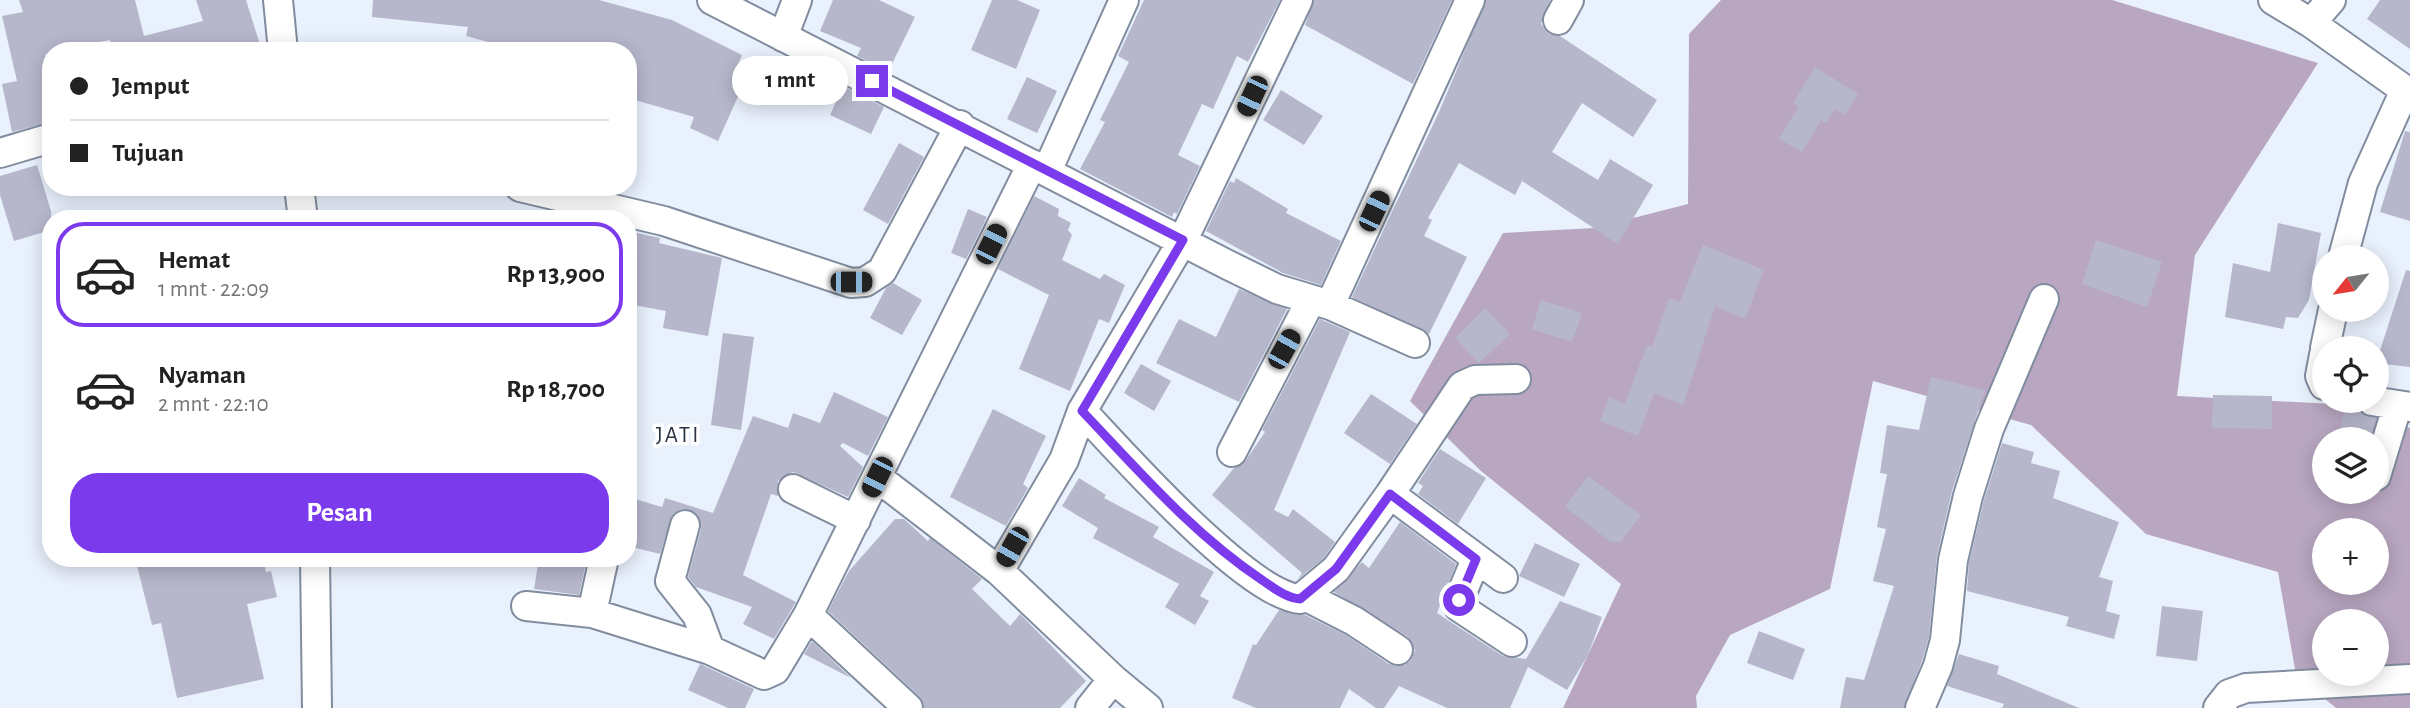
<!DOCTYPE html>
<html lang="id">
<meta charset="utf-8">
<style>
:root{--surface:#fff;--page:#f2f2f2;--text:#222;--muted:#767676;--line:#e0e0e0;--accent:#7c3aed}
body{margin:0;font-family:"Alegreya Sans",sans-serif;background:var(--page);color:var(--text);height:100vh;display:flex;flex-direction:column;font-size:26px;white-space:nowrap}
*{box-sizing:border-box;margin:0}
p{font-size:23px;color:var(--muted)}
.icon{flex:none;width:38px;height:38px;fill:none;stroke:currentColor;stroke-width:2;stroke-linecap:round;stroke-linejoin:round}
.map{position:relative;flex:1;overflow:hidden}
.side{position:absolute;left:42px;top:210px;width:595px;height:357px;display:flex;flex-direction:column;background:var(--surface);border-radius:28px;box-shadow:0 4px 18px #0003}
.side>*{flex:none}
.guide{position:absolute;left:42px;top:42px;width:595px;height:154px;border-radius:28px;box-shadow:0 4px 18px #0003;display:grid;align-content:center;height:154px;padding:0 28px;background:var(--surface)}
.needle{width:46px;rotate:240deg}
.controls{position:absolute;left:2312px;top:245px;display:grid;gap:14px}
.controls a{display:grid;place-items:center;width:77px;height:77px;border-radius:50%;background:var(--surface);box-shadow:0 4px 18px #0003;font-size:35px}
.end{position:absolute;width:32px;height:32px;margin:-16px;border:9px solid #7c3aed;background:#fff;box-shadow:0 0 0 4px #fff}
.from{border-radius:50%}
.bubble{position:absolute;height:49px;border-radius:24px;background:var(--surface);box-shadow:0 4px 18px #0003;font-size:23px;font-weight:600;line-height:49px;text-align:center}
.car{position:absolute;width:21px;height:42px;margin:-21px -10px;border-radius:9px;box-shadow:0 0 5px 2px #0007;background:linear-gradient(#222 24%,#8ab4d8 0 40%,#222 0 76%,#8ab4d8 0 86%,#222 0)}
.guide b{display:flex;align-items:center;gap:24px;height:66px;font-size:26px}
.guide b+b{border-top:2px solid var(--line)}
.guide i{width:18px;height:18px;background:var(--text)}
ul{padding:12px 0 0;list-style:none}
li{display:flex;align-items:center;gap:21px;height:105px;margin:0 14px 10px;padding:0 14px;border:4px solid transparent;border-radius:28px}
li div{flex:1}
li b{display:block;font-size:26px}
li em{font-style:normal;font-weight:600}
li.selected{border-color:var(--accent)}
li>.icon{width:63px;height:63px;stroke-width:1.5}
.action{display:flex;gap:14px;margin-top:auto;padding:14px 28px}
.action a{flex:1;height:80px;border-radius:28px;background:var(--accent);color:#fff;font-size:28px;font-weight:600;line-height:80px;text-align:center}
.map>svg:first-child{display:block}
.forest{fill:#b9a7c1;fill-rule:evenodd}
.building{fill:#b7b7cc}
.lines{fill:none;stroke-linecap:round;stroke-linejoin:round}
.minor-casing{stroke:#818d9f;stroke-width:32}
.minor{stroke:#fff;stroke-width:28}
.route{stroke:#7c3aed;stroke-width:9}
.labels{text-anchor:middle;stroke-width:7;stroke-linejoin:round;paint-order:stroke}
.quarter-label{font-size:23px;letter-spacing:2px;fill:#2a3443;stroke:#fff}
</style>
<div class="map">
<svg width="2410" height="708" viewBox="0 0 2410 708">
<rect width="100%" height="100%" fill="#e9f1fd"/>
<!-- forest -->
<path class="forest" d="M1721,0H2112L2318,63L2195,255L2177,396L2333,404L2410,428V708H2336L2296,675L2278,572L2146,534L2031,425L1873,381L1830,589L1730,635L1696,696L1697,708H1563L1621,584L1481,471L1410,401L1503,233L1594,228L1688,204L1689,34ZM2324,439H2376V492H2324ZM2324,530H2376V583H2324ZM2324,621H2376V674H2324Z"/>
<!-- building -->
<path class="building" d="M19,0H135L144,36L203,21L196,0H246L262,51H113L110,40L51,51L45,55L51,84V122L12,132L2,84L17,81L2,16L23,12Z
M373,0H599L672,20L742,55L733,76L745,81L718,141L690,128L694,117L628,98V51H521L466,36L468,27L372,17Z
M833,0H879L915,17L888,72L857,56L861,48L820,31Z
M992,0H1017L1040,10L1016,69L971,50Z
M1144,0H1280L1248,62L1237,56L1213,109L1202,104L1178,155L1200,166L1177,214L1174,212L1172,217L1080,169L1105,122L1100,120L1129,62L1118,56Z
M1314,0H1452L1413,84L1305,25Z
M1486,0H1550L1541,24L1549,34L1560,36L1657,100L1633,137L1582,103L1552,152L1598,180L1610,159L1653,185L1618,244L1522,181L1515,195L1459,163L1428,218L1432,220L1424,236L1467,257L1429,334L1352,297L1439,112Z
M2380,0H2410V49L2367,19Z
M1815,67L1858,94L1845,115L1835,109L1826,123L1821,120L1802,152L1779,139L1799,106L1793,103Z
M1027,77L1057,91L1037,133L1007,119Z
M843,86L884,107L871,134L830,115Z
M1281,90L1323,116L1304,145L1263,120Z
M2405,131L2410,132V221L2380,212Z
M899,143L924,157L888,224L863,210Z
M37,165L51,211V230L14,241L0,195V176Z
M1236,178L1288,209L1286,213L1341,241L1321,285L1283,273L1206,231L1230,181L1234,183Z
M1034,196L1059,209L1058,216L1071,223L1068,230L1072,235L1062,260L1100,279L1104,274L1125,285L1109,323L1099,319L1070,391L1019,369L1049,295L998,269Z
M968,209L987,217L966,259L951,253Z
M2278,223L2321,233L2309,300L2298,318L2286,317L2283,329L2225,317L2233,263L2270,272Z
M628,231L660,238L659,243L722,258L708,336L663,328L666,311L628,304Z
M2096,240L2162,262L2147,307L2082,284Z
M1703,245L1764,270L1745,319L1715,306L1683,405L1654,393L1638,436L1600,421L1609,397L1625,404L1647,345L1652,347L1669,298L1680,302Z
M2406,270L2410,271V367L2376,363Z
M893,283L922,300L902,335L870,318L886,288Z
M1239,289L1287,309L1239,402L1156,363L1179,319L1216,337Z
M1541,300L1582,313L1572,342L1532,329Z
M1485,308L1510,334L1479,363L1455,338Z
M1320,319L1350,332L1274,510L1288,517L1293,509L1335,542L1324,558L1298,579L1302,573L1212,495L1234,468L1246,460L1265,432L1262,430Z
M723,333L754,337L741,430L711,425Z
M1141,364L1171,381L1154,411L1124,393Z
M1931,377L1985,390L1952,491L1937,556L1929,637L1922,661L1904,708H1840L1846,677L1864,680L1894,586L1873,581L1886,529L1877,527L1887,474L1880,473L1887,425L1919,430Z
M834,392L888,417L868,456L843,443L840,446L863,467L848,497L793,472L778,481V496L771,494L743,575L796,602L774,639L743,624L752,607L696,587L688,577L701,529L696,513L681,509L673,514L660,554L628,546V497L662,507L665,498L713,513L753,416L788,428L793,413L820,423Z
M1371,394L1417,424L1390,464L1344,433Z
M2213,395L2272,396V429L2212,428Z
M2345,407L2376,418L2370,439H2338Z
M993,409L1046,436L1023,484L1028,488L1006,526L950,497Z
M2002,443L2034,452L2031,463L2060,471L2053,498L2119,522L2099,577L2113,581L2106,611L2120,615L2114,639L2066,626L2069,617L1967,591L1969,563L1984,500Z
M1440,449L1486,478L1458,524L1418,494L1423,486L1418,483Z
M1588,476L1641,515L1621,542H1611L1565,507Z
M1079,478L1106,495L1104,498L1159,527L1153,537L1214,572L1200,596L1209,601L1195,625L1165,607L1179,584L1093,538L1098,528L1062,506Z
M895,519H904L928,541L930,538L982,579L972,589L1010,626L1020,614L1086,681L1060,708H924L919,696L828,611L849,571Z
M1400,522L1456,564L1437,613L1503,656L1526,659L1560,601L1602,617L1588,655L1567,690L1528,667L1510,708H1447L1399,686L1384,708H1376L1349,689L1340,708H1256L1232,698L1253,644L1256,645L1279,610L1305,615L1346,635L1389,664L1405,665L1411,660L1415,650L1408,637L1334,592L1362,562L1369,568Z
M1535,543L1580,564L1564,597L1519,576Z
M135,558H263L266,572L271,571L277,597L247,604L264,679L177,698L161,623L152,625Z
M539,558H587L579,595L534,589Z
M2162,606L2203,611L2197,661L2156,656Z
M1759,631L1805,649L1793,680L1747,663Z
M812,641L851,678L804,654Z
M1959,654L1999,666L1997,674L2079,708H2002L2004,704L1947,686Z
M700,664L754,689L745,708H728L688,690Z"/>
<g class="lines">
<!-- minor casing -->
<g class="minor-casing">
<path id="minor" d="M278,0L283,51
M712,0L1228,265L1277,289L1330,305L1415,343
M2273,0L2311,23
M2331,0L2311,23L2405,90L2363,183L2343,257
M1558,20L1569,0
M783,37L797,0
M0,153L51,138
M1047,171L1124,0
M299,187L303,219
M520,187L664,221L851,283L865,282L882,271L960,125
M1330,305L1470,0
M2325,348L2333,310
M2324,355L2320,376L2324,385
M2372,401L2410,407
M1082,411C1121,452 1247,595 1300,599L1336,569L1390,494L1503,578
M1232,452L1311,300
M2376,476L2397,407
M877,477L999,571L1113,679L1148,708
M793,489L856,520
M1390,494L1462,386L1475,380L1516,379
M685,525L670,581L697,615L710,650
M315,558L317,708
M604,558L592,613L710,650L764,675L775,670L808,615L1032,164
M1476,559L1459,600V607L1512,642
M999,571L1064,460L1082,411L1183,240L1298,0
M1305,596L1354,621L1398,650
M526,606L592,613
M808,615L908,708
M1090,708L1113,679
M1920,708L1938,666L1945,640L1953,560L1968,496L1989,429L2044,299
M2218,708L2229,694L2246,688L2410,679"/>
</g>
<!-- minor -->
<use href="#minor" class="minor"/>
</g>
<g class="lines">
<!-- route -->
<path class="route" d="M872,81L1183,240L1082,411C1139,471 1193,534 1262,580C1274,588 1286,598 1300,599L1336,569L1390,494L1476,559L1459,600"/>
</g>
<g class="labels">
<!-- quarter labels -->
<g class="quarter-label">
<text x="678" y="442">JATI</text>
</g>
</g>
</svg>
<div class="controls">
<a><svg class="needle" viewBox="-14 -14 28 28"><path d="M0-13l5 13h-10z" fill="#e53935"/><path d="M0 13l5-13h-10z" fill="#767676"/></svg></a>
<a><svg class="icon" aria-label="locate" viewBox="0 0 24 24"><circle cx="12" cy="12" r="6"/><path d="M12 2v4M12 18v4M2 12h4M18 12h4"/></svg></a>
<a><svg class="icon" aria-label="layers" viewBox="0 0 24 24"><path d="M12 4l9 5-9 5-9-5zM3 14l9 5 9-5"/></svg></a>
<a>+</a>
<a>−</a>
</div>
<i class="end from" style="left:1459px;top:600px"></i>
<i class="end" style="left:872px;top:81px"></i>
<div class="bubble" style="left:732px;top:56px;width:116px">1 mnt</div>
<i class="car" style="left:1252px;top:96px;rotate:205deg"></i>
<i class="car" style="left:1374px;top:211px;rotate:25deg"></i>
<i class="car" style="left:991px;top:244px;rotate:26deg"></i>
<i class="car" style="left:851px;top:282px;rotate:90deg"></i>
<i class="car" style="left:1284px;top:349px;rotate:29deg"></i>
<i class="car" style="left:877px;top:477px;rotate:206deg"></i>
<i class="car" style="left:1012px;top:547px;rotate:210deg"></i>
<div class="guide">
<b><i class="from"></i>Jemput</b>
<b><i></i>Tujuan</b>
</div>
<section class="side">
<ul>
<li class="selected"><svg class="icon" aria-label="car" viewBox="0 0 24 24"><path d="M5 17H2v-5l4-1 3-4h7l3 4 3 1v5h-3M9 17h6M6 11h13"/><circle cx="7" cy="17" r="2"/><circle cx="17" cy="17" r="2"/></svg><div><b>Hemat</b><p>1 mnt · 22:09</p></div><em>Rp 13,900</em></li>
<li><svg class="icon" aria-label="car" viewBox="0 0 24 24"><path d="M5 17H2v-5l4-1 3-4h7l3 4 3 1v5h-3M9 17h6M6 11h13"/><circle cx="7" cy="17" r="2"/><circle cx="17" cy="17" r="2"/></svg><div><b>Nyaman</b><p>2 mnt · 22:10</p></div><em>Rp 18,700</em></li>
</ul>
<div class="action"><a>Pesan</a></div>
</section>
</div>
